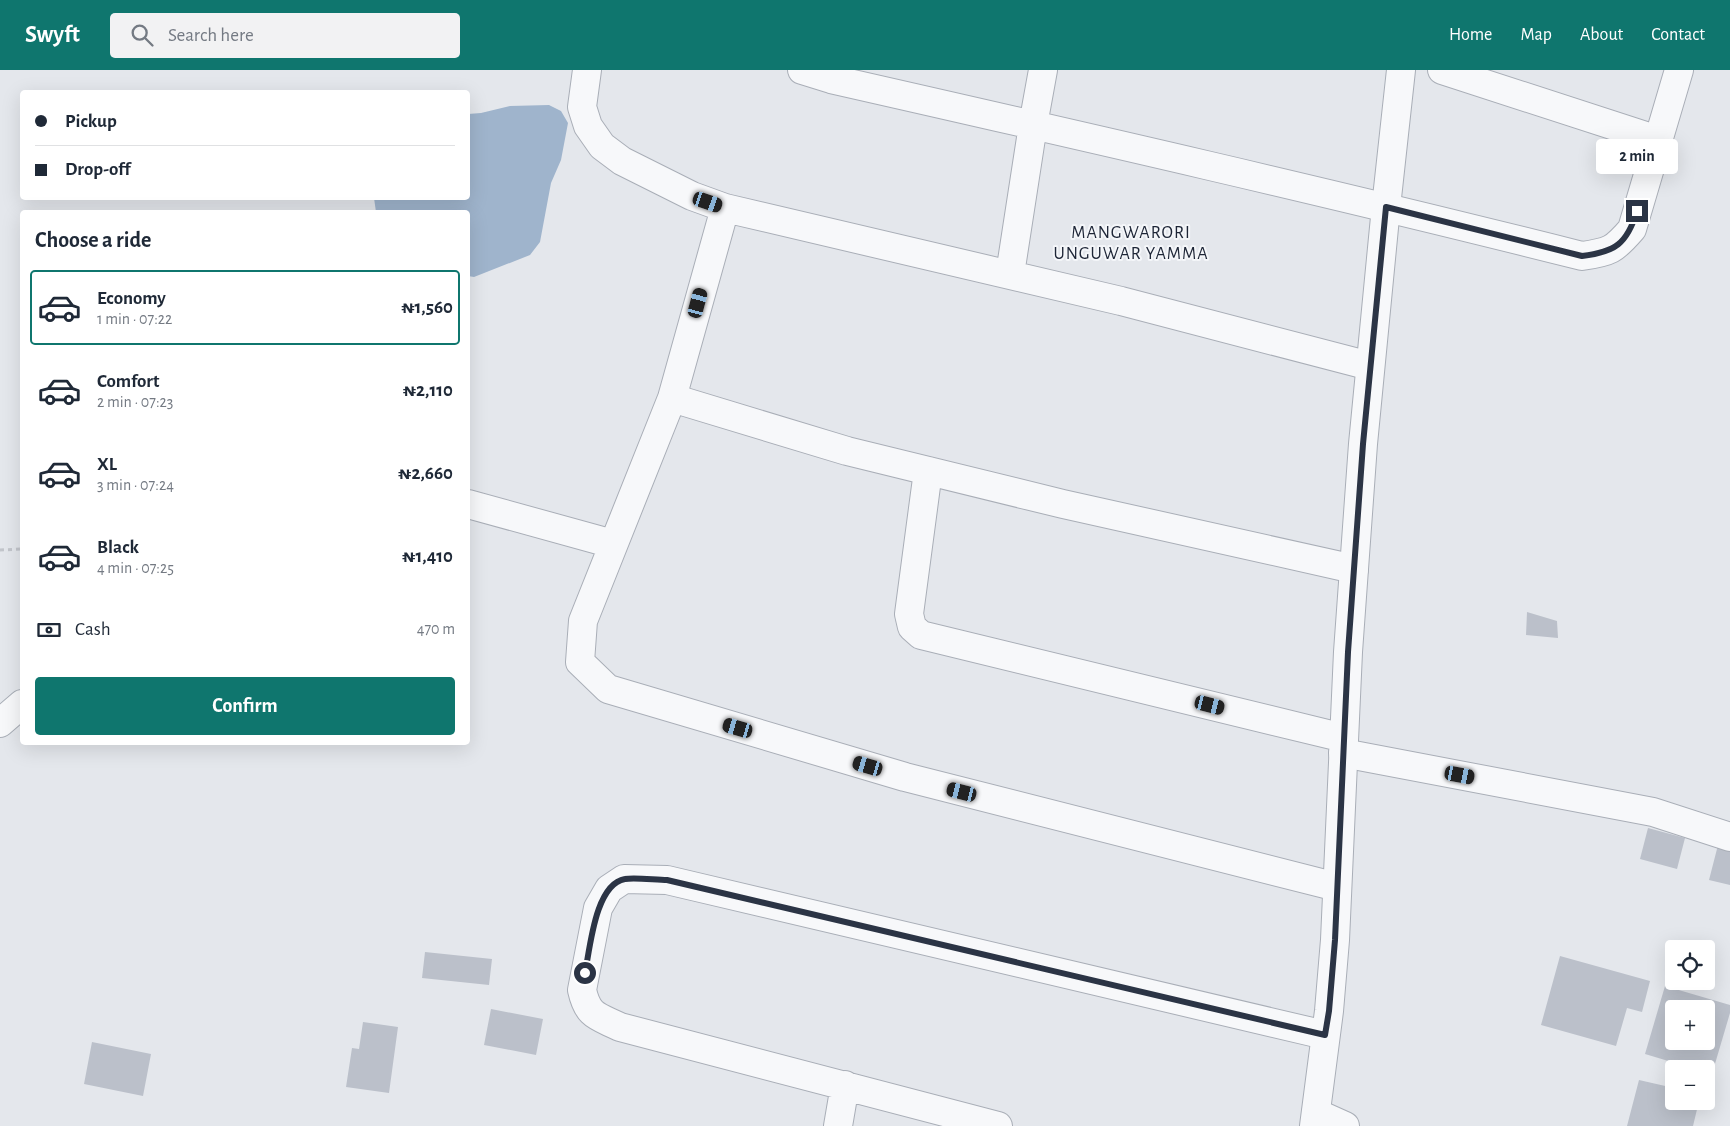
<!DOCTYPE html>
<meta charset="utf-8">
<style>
:root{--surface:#fff;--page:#f2f2f3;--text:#1f2937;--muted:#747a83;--line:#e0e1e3;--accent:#0f766e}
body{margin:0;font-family:"Alegreya Sans",sans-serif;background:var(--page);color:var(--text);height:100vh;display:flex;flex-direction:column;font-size:19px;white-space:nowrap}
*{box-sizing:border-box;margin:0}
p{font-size:16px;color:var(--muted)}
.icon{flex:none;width:28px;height:28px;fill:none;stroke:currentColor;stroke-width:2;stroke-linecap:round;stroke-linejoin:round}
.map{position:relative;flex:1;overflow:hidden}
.details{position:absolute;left:20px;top:140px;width:450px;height:535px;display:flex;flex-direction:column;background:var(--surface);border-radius:5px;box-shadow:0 5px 20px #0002}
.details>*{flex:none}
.top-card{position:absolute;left:20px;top:20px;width:450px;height:110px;border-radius:5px;box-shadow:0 5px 20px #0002;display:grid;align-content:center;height:110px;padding:0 15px;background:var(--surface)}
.tools{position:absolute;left:1665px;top:870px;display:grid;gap:10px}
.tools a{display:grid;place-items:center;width:50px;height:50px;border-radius:5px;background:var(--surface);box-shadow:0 5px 20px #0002;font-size:25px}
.end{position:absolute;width:22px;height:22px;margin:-11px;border:6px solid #2b3445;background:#fff;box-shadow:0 0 0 2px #fff}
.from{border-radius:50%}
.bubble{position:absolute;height:35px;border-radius:5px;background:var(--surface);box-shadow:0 5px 20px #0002;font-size:16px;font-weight:700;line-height:35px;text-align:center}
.car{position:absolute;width:15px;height:30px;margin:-15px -8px;border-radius:6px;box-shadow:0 0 4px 1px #0007;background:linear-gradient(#222 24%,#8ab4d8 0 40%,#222 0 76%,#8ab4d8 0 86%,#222 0)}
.top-card b{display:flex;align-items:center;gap:18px;height:48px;font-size:19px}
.top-card b+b{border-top:1px solid var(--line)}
.top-card i{width:12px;height:12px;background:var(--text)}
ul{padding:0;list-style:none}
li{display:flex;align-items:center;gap:15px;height:75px;margin:0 10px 8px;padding:0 5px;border:2px solid transparent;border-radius:5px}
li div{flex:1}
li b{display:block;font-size:19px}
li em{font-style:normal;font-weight:700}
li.on{border-color:var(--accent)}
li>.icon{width:45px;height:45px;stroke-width:1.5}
h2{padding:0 15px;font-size:22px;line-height:60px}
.pay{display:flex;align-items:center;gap:12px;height:55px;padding:0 15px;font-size:19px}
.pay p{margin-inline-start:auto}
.primary-button{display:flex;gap:10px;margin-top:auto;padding:10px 15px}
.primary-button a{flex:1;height:58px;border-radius:5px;background:var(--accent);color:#fff;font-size:20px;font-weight:700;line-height:58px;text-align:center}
header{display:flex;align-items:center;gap:30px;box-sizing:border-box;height:70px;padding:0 25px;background:var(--accent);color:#fff}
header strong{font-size:24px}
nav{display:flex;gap:28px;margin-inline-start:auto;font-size:18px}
.search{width:350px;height:45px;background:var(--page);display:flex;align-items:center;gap:12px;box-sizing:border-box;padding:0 18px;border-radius:5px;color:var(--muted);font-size:19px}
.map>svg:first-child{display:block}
.water{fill:#9fb4cc}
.building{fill:#bbc0ca;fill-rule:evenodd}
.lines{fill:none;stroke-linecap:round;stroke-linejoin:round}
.minor-casing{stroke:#a9aeb7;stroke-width:30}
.tertiary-casing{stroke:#a9aeb7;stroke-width:30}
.path{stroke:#c2c5cb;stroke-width:3;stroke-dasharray:4 4;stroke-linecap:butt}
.minor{stroke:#f7f8fa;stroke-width:28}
.tertiary{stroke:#f7f8fa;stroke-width:28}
.route{stroke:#2b3445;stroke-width:6}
.labels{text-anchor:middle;stroke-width:4;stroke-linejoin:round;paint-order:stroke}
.quarter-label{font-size:18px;letter-spacing:1px;fill:#1d2536;stroke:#f4f6f9}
</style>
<header>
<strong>Swyft</strong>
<div class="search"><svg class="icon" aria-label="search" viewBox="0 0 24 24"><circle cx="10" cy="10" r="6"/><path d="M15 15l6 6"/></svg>Search here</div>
<nav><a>Home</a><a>Map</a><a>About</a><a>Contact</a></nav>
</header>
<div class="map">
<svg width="1730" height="1056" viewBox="0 0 1730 1056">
<rect width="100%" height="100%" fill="#e4e7ec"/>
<!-- water -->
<path class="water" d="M549,35L561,41L568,53L561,90L551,113L540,172L530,185L474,207L468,206V142H376L374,128H468V44L481,43L510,36Z"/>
<!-- building -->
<path class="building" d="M1527,542L1557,551L1558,568L1526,565Z
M1648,758L1685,768L1677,799L1640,789Z
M1718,775L1730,778V815L1709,810Z
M425,882L492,889L489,915L422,908Z
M1560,886L1650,911L1642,942L1627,938L1616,976L1541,955Z
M1665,916L1730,935V943L1712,1004L1706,1002V999H1695L1645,984ZM1674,939H1706V971H1674Z
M491,939L543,949L536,985L484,975Z
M363,952L398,957L389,1023L346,1017L352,978L359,979Z
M92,972L151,984L143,1026L84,1014Z
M1639,1010L1674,1018V1031H1699L1693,1056H1627Z"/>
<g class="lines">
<!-- minor casing -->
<g class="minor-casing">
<path id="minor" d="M587,0L582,37L588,56L602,76L622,91L692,126L725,138L1121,231L1370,296
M802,0L831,9C1082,66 1332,123 1582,186C1610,182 1614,180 1632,159L1679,0
M1442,0L1658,70
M725,138L672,328L583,551L580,592L608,619L905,707L1337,817
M1010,204L1033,55L1043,0
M672,328L847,381L1063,434L1354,499
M928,401L909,544L912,557L921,565L1344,668
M468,434L613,474
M0,653L22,634
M1343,683L1653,742L1730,767
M1316,1043L1345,1056
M838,1056L845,1015
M998,1056L620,957C598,946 588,947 582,920L598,838L609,819L624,809L667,810L1325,965"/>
</g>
<!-- tertiary casing -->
<g class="tertiary-casing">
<path id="tertiary" d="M1314,1056L1329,941L1335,870L1348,582L1363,374L1386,137L1401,0"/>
</g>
<!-- path -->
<path class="path" d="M0,480L22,479"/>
<!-- minor -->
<use href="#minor" class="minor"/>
<!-- tertiary -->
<use href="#tertiary" class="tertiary"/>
</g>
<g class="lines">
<!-- route -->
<path class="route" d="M585,903C590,879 595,814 625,809C634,807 656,810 667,810L1325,965L1329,941L1335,870L1348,582L1363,374L1386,137L1582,186C1615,182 1627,174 1637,141"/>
</g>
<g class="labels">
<!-- quarter labels -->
<g class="quarter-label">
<text x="1131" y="168">MANGWARORI<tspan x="1131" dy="21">UNGUWAR YAMMA</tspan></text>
</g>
</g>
</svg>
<div class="tools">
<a><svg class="icon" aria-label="locate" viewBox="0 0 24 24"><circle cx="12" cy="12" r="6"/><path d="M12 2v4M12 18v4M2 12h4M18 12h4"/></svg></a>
<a>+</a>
<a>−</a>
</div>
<i class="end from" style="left:585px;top:903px"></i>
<i class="end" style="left:1637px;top:141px"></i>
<div class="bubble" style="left:1596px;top:69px;width:82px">2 min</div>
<i class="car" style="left:708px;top:132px;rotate:109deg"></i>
<i class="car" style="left:698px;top:233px;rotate:15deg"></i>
<i class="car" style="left:1210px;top:635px;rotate:104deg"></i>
<i class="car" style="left:738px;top:658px;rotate:286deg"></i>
<i class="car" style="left:868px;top:696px;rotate:286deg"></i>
<i class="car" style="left:1460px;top:705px;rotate:101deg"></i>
<i class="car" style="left:962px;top:722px;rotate:284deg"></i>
<div class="top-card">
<b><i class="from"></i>Pickup</b>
<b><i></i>Drop-off</b>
</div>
<section class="details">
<h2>Choose a ride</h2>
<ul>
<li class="on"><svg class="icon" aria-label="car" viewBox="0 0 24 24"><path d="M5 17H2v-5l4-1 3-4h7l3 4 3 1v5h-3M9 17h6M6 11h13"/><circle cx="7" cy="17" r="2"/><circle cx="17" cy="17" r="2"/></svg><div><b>Economy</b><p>1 min · 07:22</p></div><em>₦1,560</em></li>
<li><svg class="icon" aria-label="car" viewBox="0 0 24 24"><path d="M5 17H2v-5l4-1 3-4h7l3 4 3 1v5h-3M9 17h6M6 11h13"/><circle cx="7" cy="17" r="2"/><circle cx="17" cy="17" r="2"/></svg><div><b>Comfort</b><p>2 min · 07:23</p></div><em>₦2,110</em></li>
<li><svg class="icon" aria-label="car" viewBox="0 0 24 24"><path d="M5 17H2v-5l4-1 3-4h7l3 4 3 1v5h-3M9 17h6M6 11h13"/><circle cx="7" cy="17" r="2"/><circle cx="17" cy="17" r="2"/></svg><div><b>XL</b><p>3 min · 07:24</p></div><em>₦2,660</em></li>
<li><svg class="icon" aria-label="car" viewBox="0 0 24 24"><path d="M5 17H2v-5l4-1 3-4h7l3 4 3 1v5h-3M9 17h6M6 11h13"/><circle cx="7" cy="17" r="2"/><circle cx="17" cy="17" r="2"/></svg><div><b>Black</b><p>4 min · 07:25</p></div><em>₦1,410</em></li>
</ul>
<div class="pay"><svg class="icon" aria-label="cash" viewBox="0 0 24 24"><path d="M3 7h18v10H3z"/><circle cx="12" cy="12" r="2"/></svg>Cash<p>470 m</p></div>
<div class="primary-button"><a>Confirm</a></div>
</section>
</div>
